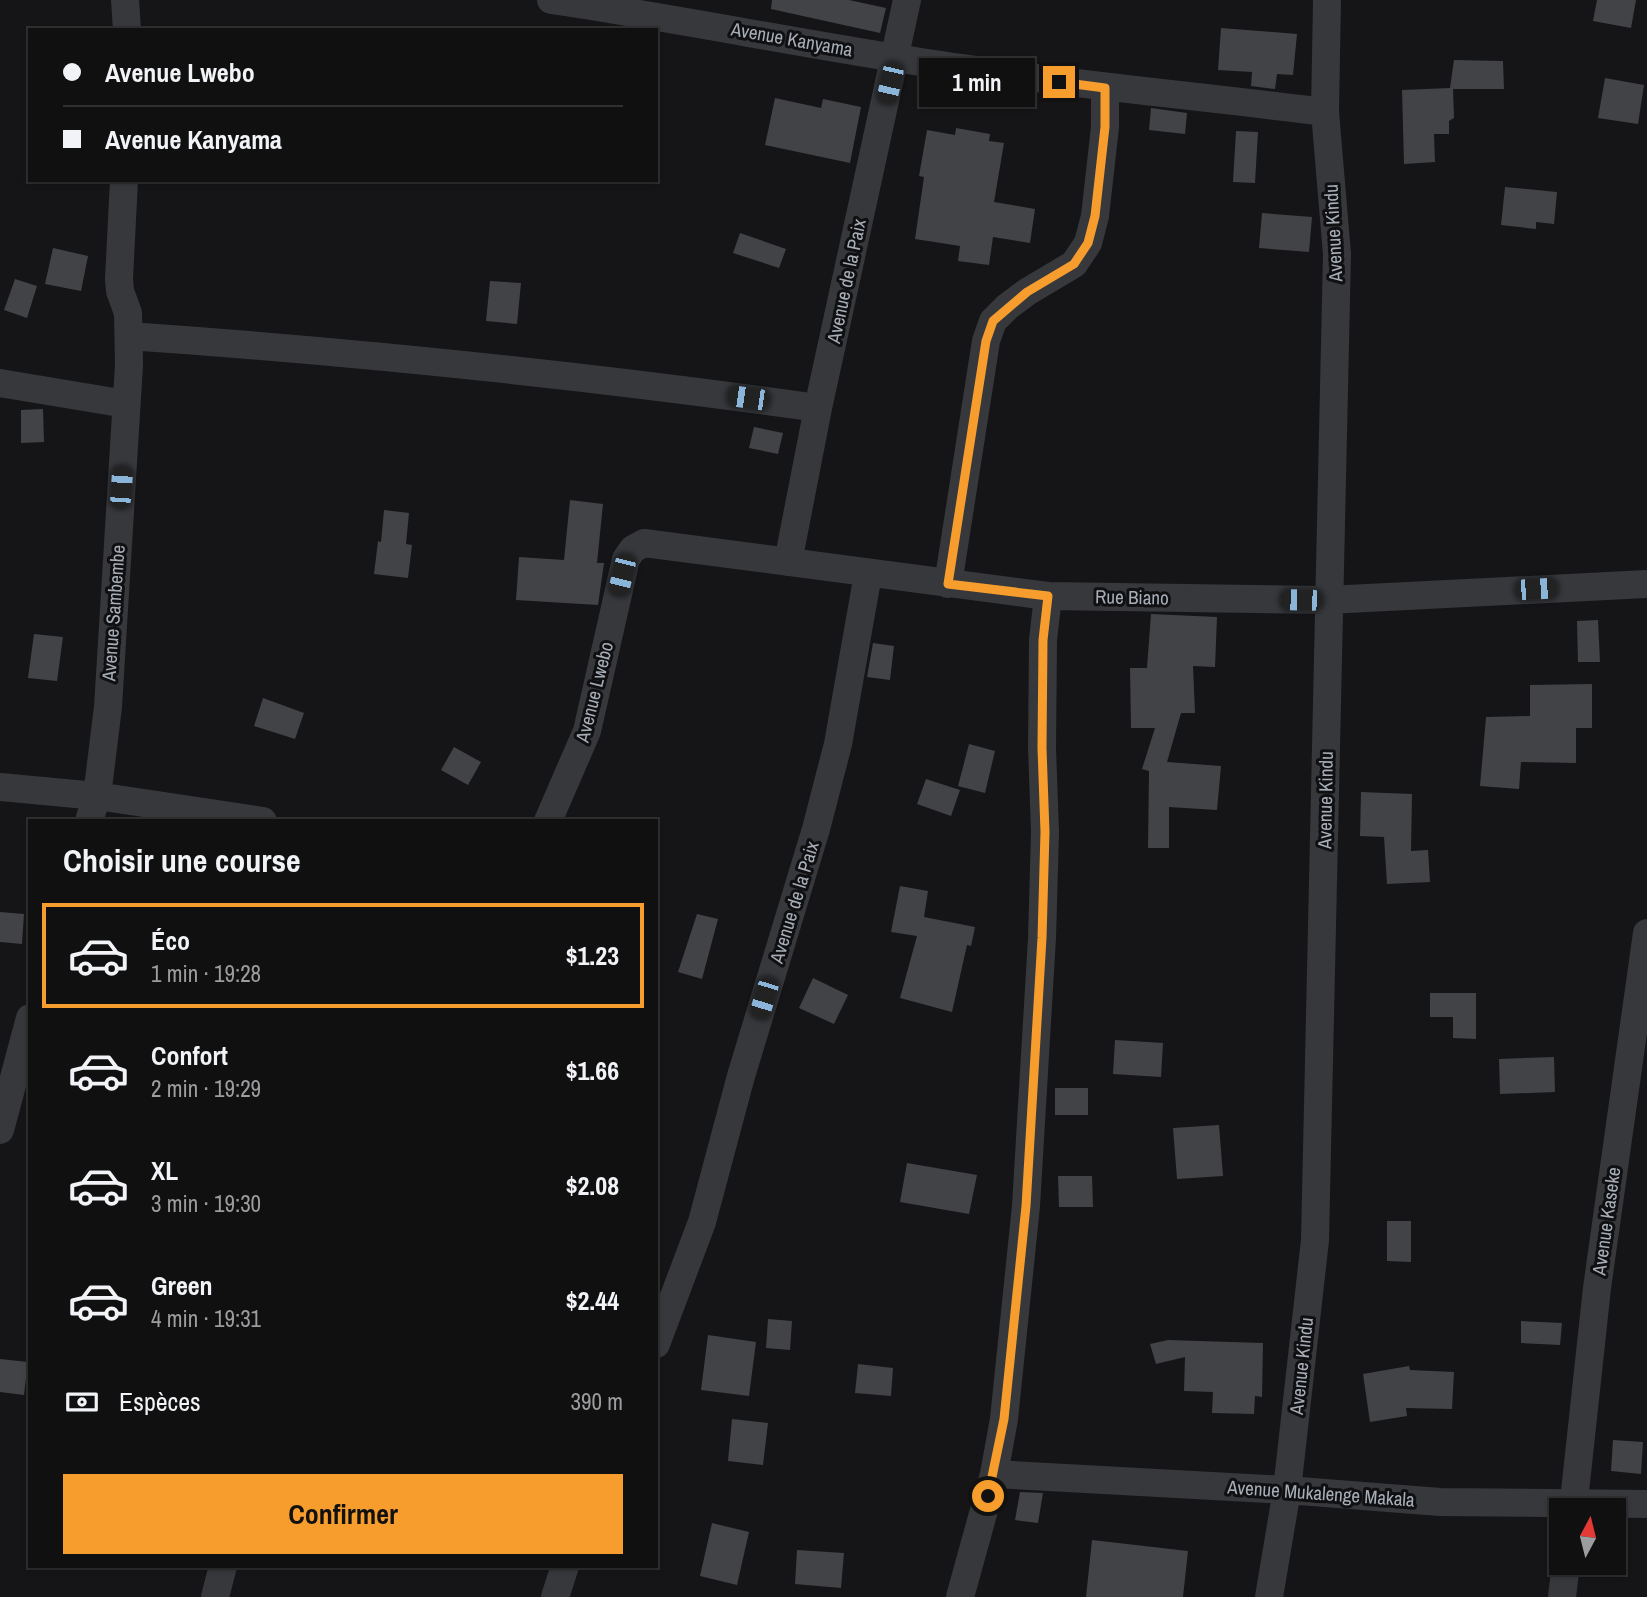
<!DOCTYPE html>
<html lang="fr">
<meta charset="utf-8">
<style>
:root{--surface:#101011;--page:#1e1e1f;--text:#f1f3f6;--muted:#9c9d9f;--line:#303031;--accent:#f69d2e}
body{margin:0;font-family:"Archivo Narrow",sans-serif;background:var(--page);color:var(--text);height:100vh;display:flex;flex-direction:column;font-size:26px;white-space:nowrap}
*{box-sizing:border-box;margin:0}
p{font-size:23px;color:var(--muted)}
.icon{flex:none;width:38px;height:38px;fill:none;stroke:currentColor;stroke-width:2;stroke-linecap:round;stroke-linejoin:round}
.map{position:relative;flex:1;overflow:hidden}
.panel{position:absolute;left:28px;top:819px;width:630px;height:749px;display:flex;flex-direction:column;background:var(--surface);border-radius:0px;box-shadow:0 2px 5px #0004,0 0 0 2px var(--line)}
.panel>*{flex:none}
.guide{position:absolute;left:28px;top:28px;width:630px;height:154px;border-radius:0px;box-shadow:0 2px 5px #0004,0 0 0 2px var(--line);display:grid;align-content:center;height:154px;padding:0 35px;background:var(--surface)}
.needle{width:46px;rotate:7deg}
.controls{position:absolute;left:1549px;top:1498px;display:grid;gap:14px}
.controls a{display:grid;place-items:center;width:77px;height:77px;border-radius:0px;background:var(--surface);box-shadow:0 2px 5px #0004,0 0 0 2px var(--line);font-size:35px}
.end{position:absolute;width:32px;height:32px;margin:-16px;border:9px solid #f69d2e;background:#111;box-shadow:0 0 0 4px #111}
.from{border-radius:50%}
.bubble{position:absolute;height:49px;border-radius:0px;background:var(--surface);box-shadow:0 2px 5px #0004,0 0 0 2px var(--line);font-size:23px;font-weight:700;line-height:49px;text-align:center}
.car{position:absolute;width:21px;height:42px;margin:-21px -10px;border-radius:9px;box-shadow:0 0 5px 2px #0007;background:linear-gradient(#222 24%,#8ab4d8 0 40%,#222 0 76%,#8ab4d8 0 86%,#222 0)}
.guide b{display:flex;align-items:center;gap:24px;height:66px;font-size:26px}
.guide b+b{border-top:2px solid var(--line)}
.guide i{width:18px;height:18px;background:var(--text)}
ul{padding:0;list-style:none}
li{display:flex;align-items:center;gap:21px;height:105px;margin:0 14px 10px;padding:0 21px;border:4px solid transparent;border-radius:0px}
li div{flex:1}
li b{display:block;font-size:26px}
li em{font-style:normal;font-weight:700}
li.active{border-color:var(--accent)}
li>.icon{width:63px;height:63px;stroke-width:1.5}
h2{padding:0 35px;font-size:32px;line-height:84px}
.pay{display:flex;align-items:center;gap:18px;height:77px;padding:0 35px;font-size:26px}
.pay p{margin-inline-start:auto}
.primary-button{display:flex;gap:14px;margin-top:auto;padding:14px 35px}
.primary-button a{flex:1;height:80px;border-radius:0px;background:var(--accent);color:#111;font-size:28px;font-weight:700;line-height:80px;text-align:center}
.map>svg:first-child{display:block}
.building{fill:#414347}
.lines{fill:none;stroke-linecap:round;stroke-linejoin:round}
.minor{stroke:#36383c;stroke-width:28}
.route{stroke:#f69d2e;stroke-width:9}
.labels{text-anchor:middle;stroke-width:6;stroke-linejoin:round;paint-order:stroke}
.street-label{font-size:19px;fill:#a7aeb7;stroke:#101012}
</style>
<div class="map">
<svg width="1647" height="1597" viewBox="0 0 1647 1597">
<rect width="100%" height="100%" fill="#151517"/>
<!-- building -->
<path class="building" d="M772,0H849L886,8L880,33L771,9Z
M1597,0H1636L1631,28L1593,21Z
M1221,28L1297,34L1293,75L1277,74L1275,89L1251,86L1252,72L1218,70Z
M1454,60L1503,61L1504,89H1453L1454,118L1449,121V134H1434L1435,162L1404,164L1402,90L1450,88Z
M1605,78L1644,85L1638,124L1598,118Z
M775,98L821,108L823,99L861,107L850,163L765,145Z
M1151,108L1187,113L1185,134L1149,130Z
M956,128L990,134L989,141L1004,143L994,202L1035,209L1030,243L993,237L989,265L958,261L960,246L915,239L924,177L919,176L927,130L955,135Z
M1236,131L1258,132L1255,183L1233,182Z
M1505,187L1557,192L1554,224L1536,222V229L1501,225Z
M1262,213L1312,217L1309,252L1259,248Z
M740,233L786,249L779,268L733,253Z
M53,248L88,256L81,291L45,284Z
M15,279L37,286L27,318L4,310Z
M490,281L521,283L517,324L486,321Z
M43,409L44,442L21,443V410Z
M754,427L783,433L778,454L749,448Z
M570,500L603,504L597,563H604L598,605L516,600L519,557L564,560Z
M384,510L409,513L406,544L412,545L408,578L374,574L378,541L381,542Z
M1151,614L1217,617L1215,667L1193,666L1195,713H1181L1167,762L1221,766L1217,810L1169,807V848H1148L1149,771L1142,769L1155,728H1131L1130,668H1147Z
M1598,620L1600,662H1578L1577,621Z
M34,634L63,637L57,681L28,678Z
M873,643L894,646L890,680L867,677Z
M1592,684V728H1576V763L1521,762L1519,789L1480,786L1486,717L1530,716V685Z
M263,698L304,713L295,739L254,726Z
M969,744L995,751L985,793L958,786Z
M454,747L481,762L468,785L441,770Z
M926,779L960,790L951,816L917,804Z
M1361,792L1412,794L1411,851L1428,850L1430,882L1387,884L1384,837L1360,836Z
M900,886L928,891L924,917L975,927L971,946L967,945L952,1012L900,998L917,936L891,932Z
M0,912L24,914L22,944L0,942Z
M697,914L718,919L702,979L678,972Z
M813,978L848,995L834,1024L799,1008Z
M1430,993H1476V1039L1453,1038V1017H1430Z
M1115,1040L1163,1043L1161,1077L1113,1074Z
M1554,1057L1555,1092L1500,1094L1499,1059Z
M1055,1088H1088V1115H1055Z
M1219,1125L1223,1176L1177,1179L1173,1128Z
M907,1163L977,1175L969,1214L900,1202Z
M1058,1176H1092L1093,1207H1059Z
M1387,1221H1411V1262L1387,1261Z
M768,1319L792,1321L790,1350L766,1348Z
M1521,1321L1562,1323L1560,1345L1521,1343Z
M708,1335L756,1342L749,1396L701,1390Z
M1168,1340L1263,1343L1262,1397L1255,1396L1254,1414L1212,1413L1213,1392L1184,1391L1185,1357L1156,1364L1150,1344Z
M0,1359L28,1362L24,1395L0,1392Z
M858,1364L893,1368L891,1396L855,1393Z
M1409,1366L1410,1370L1454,1372L1452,1409L1406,1408L1407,1416L1370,1422L1363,1374Z
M732,1419L768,1423L763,1465L728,1461Z
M1613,1440L1643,1442L1641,1474L1611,1471Z
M1020,1492L1043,1493L1038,1523L1015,1520Z
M712,1523L749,1532L737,1585L700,1576Z
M1092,1540L1188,1551L1183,1597H1086Z
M797,1550L844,1553L841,1588L795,1584Z"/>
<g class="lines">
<!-- minor -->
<path class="minor" d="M125,0L127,30
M551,0C674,18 797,43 921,62C1055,83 1190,95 1325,112
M129,336C359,352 590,376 818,408
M0,383L126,404
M788,562L818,408L907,0
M948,584L986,341L993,321L1007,307L1027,292L1074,264L1088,243L1095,216L1105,127V88
M0,787L97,796L263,821
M89,821L97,796L108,707L129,365L128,313L120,291L119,279L124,180
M548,821L587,731L626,559L633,549L644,543L1048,596L1328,600L1647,584
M0,1130L30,1018
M656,1344L702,1222L741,1076L816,829L838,744L868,574
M994,1474L1287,1490L1440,1502L1647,1504
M1573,1510L1597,1288L1647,933
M215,1597L223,1566
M555,1597L565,1566
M960,1597L994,1474L1004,1419L1026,1206L1042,938L1045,832L1042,748L1043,640L1048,596
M1269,1597L1287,1490L1315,1240L1337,254L1325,112L1327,0
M1562,1597L1566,1563"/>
</g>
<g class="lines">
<!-- route -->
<path class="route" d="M988,1496L1004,1419L1026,1206L1042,938L1045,832L1042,748L1043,640L1048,596L948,584L986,341L993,321L1027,292L1074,264L1088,243L1095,216L1105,127V88L1059,82"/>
</g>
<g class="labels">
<!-- street labels -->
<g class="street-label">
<text transform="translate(792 39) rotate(10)" y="7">Avenue Kanyama</text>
<text transform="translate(1333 233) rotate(-93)" y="7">Avenue Kindu</text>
<text transform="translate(846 281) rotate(-78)" y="7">Avenue de la Paix</text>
<text transform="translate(1132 597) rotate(1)" y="7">Rue Biano</text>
<text transform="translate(113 613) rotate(-86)" y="7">Avenue Sambembe</text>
<text transform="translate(594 692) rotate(-76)" y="7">Avenue Lwebo</text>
<text transform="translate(1325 800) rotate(-89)" y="7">Avenue Kindu</text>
<text transform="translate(794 902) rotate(-73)" y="7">Avenue de la Paix</text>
<text transform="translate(1606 1221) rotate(-82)" y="7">Avenue Kaseke</text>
<text transform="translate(1301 1366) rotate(-84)" y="7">Avenue Kindu</text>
<text transform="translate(1321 1493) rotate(4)" y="7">Avenue Mukalenge Makala</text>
</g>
</g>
</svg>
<div class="controls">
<a><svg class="needle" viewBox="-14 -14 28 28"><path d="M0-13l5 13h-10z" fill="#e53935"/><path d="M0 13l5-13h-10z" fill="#9c9d9f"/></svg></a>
</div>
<i class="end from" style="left:988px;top:1496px"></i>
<i class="end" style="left:1059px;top:82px"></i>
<div class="bubble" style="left:919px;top:58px;width:116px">1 min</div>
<i class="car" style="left:890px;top:83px;rotate:193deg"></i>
<i class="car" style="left:748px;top:398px;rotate:278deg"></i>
<i class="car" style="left:121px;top:487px;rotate:4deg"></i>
<i class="car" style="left:622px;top:575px;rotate:194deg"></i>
<i class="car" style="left:1536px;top:589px;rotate:87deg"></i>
<i class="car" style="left:1301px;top:600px;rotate:271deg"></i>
<i class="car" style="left:764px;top:998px;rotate:197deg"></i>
<div class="guide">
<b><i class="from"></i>Avenue Lwebo</b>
<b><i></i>Avenue Kanyama</b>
</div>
<section class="panel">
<h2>Choisir une course</h2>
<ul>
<li class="active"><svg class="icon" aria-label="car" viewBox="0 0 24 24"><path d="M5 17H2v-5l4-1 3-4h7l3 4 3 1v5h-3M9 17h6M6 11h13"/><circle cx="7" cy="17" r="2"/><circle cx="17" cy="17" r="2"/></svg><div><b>Éco</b><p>1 min · 19:28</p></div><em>$1.23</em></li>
<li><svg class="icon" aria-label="car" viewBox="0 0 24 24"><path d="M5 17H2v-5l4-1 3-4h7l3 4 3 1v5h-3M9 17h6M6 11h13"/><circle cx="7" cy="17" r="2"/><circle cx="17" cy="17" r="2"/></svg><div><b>Confort</b><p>2 min · 19:29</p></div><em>$1.66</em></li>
<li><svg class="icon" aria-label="car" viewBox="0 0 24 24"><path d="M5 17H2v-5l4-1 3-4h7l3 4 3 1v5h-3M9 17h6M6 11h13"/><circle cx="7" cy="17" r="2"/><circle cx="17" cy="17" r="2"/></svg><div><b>XL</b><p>3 min · 19:30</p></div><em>$2.08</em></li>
<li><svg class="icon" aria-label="car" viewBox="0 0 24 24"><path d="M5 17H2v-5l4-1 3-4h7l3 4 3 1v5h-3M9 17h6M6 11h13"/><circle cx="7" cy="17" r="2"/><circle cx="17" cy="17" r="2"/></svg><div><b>Green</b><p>4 min · 19:31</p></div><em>$2.44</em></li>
</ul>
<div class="pay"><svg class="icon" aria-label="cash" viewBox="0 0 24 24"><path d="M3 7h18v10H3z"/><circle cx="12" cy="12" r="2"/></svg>Espèces<p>390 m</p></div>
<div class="primary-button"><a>Confirmer</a></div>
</section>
</div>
